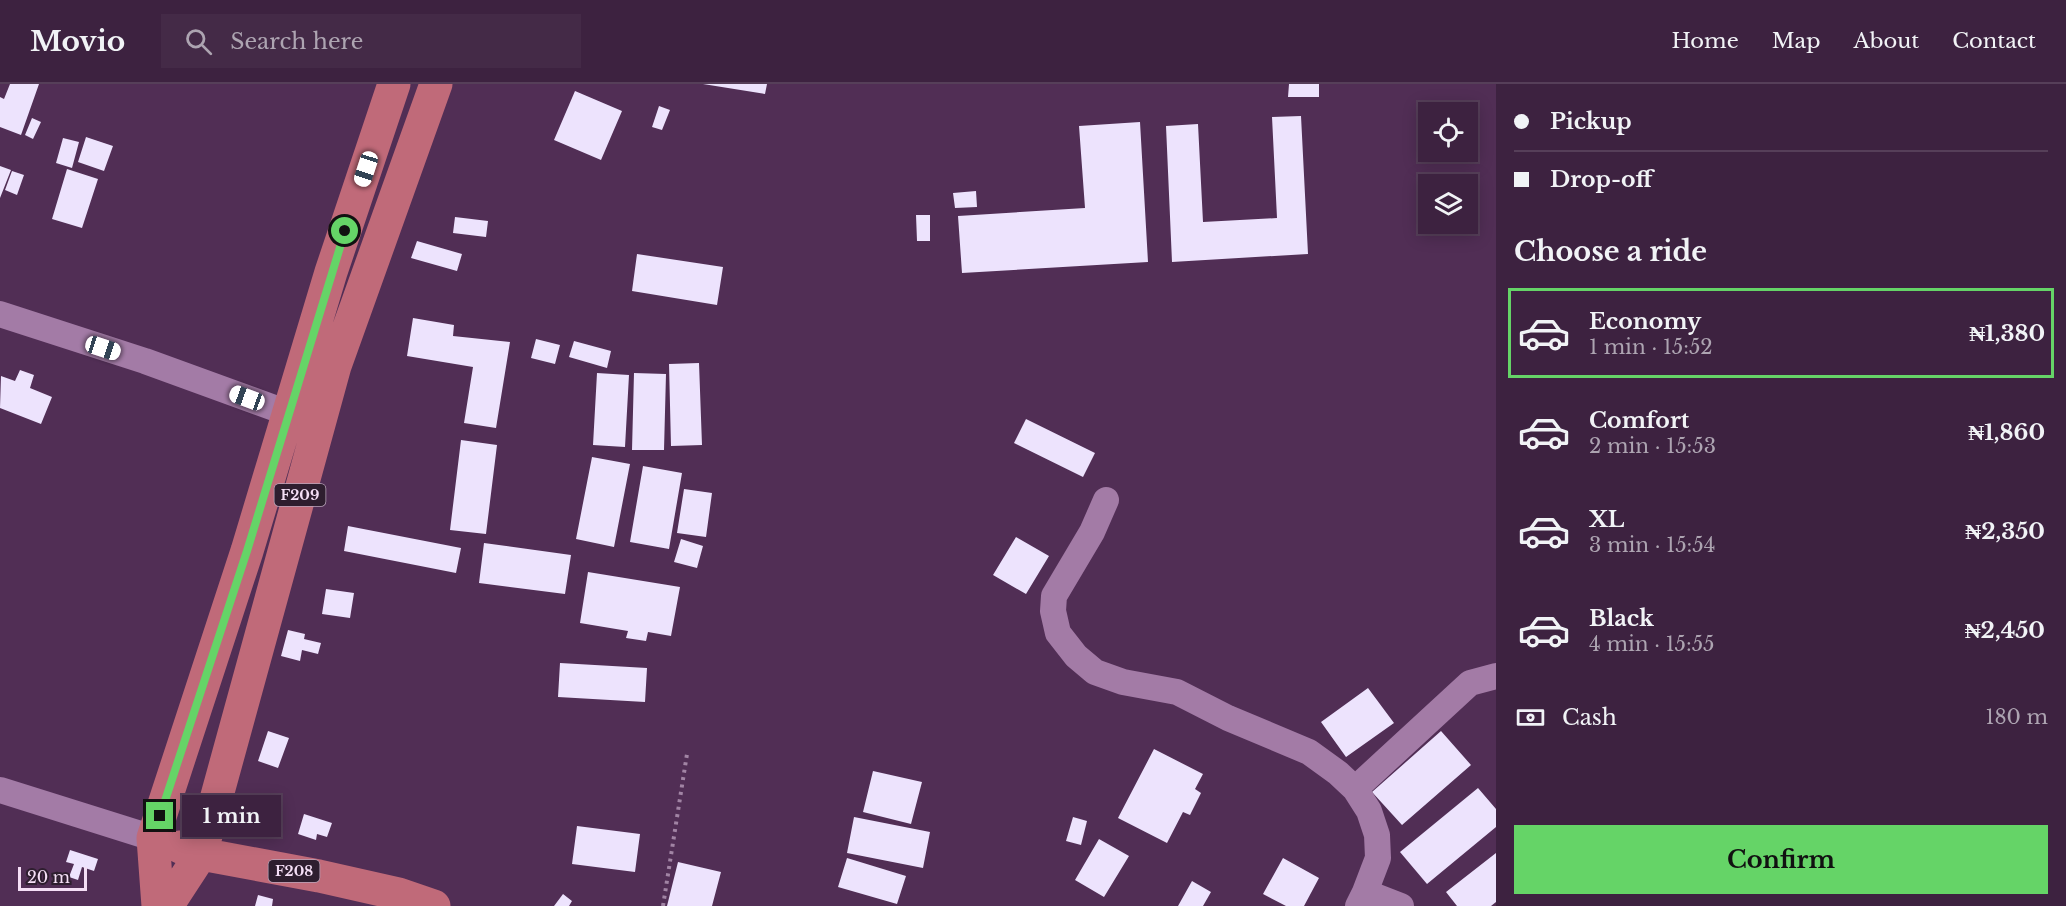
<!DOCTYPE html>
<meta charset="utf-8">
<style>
:root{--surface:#3d2240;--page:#442a47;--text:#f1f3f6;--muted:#ada4b1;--line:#563f59;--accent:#65d467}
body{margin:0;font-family:"Libre Baskerville",serif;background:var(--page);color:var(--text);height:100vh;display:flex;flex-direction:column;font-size:22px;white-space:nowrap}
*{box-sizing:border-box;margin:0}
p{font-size:20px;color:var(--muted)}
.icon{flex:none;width:33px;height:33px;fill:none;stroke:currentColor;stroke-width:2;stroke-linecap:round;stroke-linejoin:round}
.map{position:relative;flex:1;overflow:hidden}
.panel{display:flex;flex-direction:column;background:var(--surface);width:570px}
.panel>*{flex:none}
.hud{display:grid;align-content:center;height:132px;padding:0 18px;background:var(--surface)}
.fabs{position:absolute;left:1418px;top:18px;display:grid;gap:12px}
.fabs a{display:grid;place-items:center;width:60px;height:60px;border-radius:0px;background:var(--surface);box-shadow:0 3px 15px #0003,0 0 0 2px var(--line);font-size:30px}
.scale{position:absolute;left:18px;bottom:15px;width:69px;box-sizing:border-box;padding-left:6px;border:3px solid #f5dff6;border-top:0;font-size:16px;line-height:21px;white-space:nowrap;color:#f5dff6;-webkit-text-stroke:4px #2e1e2f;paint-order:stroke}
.end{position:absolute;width:27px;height:27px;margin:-14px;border:8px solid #65d467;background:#111;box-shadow:0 0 0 3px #111}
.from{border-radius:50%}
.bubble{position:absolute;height:42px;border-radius:0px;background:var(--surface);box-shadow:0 3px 15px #0003,0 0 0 2px var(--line);font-size:20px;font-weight:700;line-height:42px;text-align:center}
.car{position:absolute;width:18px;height:36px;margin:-18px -9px;border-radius:8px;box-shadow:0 0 4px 2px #0007;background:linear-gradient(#fff 24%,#345 0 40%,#fff 0 76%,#345 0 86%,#fff 0)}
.hud b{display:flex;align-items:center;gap:21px;height:57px;font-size:22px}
.hud b+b{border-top:2px solid var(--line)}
.hud i{width:15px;height:15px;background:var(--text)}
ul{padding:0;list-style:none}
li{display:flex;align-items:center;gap:18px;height:90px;margin:0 12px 9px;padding:0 6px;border:3px solid transparent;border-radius:0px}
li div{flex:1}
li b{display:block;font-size:22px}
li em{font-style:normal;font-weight:700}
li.current{border-color:var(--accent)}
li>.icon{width:54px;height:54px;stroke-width:1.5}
h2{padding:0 18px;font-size:27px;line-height:72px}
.pay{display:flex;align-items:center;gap:15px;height:66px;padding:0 18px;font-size:22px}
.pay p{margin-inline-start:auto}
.primary-button{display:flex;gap:12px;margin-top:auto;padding:12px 18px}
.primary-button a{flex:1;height:69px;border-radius:0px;background:var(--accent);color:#111;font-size:24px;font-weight:700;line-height:69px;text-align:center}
header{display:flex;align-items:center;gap:36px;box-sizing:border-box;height:84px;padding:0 30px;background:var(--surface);border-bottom:2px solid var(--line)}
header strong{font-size:28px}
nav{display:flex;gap:33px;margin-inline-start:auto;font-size:21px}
.search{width:420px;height:54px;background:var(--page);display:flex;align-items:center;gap:15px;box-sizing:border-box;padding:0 21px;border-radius:0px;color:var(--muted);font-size:22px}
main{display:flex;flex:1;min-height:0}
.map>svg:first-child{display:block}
.building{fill:#ede3fd}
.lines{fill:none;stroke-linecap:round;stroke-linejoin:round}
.path{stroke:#a184a4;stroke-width:4;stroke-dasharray:3 4.5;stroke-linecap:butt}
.minor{stroke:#a37ba6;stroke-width:26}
.primary{stroke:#c06a79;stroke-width:33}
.route{stroke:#65d467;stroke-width:8}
.labels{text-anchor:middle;stroke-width:6;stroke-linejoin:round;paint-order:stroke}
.shield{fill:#2e1e2f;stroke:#b9a5ba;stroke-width:1.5}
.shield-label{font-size:14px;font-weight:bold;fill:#f5dff6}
</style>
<header>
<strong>Movio</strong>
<div class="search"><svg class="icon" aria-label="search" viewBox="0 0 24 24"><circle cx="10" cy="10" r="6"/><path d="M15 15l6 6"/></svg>Search here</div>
<nav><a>Home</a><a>Map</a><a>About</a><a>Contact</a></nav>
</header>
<main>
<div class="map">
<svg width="1496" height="822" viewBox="0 0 1496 822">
<rect width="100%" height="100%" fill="#512e55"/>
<!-- building -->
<path class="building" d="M10,0H39L21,51L0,43V13L4,15Z
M703,0H767L765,10Z
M1289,0H1319V13H1288Z
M575,7L622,27L601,76L554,56Z
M659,22L670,26L662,46L652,43Z
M1301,32L1308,170L1172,178L1166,42L1198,40L1203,138L1277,134L1272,33Z
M32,34L41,38L33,55L25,51Z
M1140,38L1148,178L962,189L958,132L1085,124L1079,42Z
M86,53L113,62L104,87L78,78Z
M63,54L79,58L72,84L56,79Z
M0,82L11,86L0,114Z
M67,85L98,95L82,144L52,135Z
M12,87L24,91L17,111L5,106Z
M976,107L977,123L955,124L953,109Z
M916,131H930V157H917Z
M455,133L488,137L486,153L453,149Z
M417,157L462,170L457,187L411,174Z
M637,170L723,183L717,221L632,207Z
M413,234L454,241L453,252L510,258L496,344L464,339L473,283L407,272Z
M536,255L560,261L555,280L531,274Z
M574,257L611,267L607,284L569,273Z
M699,279L702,361L671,362L669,280Z
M20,286L34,291L30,304L52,313L41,340L0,324L1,292L15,297Z
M597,289L629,291L625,363L593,361Z
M634,289L666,290L664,366H632Z
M1026,335L1095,369L1083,393L1014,359Z
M461,356L497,361L486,450L450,446Z
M592,373L630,380L614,463L576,455Z
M643,382L682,389L669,465L630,458Z
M684,405L712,409L706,453L677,449Z
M348,442L461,464L456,489L344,467Z
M1016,453L1049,472L1026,510L993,491Z
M681,455L703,462L697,484L674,478Z
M484,459L571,471L565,510L479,499Z
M588,488L680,503L671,552L648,548L646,557L626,554L628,547L580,539Z
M326,505L354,509L350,534L322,530Z
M288,546L305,550L304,555L321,559L318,570L302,566L300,577L281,572Z
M560,579L647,584L645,618L558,613Z
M1368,604L1394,639L1346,673L1321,638Z
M268,647L289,654L278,684L258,677Z
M1441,647L1471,681L1402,741L1372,708Z
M1154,665L1203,690L1195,705L1201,709L1190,731L1183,728L1167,759L1118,734Z
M873,687L922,698L911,740L863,728Z
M1478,704L1496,725V743L1427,800L1400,768Z
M242,719L281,723L278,746L264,744L266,732L241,730Z
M304,730L332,739L327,753L317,750L316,756L298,750Z
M854,733L930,748L923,784L847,769Z
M1073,733L1087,737L1081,761L1066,757Z
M577,742L640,750L635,788L572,780Z
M1099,755L1129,772L1104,813L1075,796Z
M70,766L98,775L94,787L82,783L78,796L69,793L74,780L66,778Z
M1496,769V818L1491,822H1457L1446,808Z
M847,774L906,792L897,820L838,803Z
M1283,774L1319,794L1304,822H1286L1263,810Z
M678,778L721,788L712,822H667Z
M1192,797L1211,808L1203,822H1178Z
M563,810L572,817L569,822H554Z
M258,811L273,815L272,822H255Z"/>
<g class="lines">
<!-- path -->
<path class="path" d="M663,822L687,670"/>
<!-- minor -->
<path class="minor" d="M0,230L145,277L288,329
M1106,416L1092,448L1054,512L1053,527L1058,549L1076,572L1095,588L1123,598L1177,608L1228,634L1309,668L1338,689L1355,705L1369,727L1377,751L1378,774L1365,808
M1355,705L1470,599L1496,592
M0,706L153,754
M1358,822L1365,808L1401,822"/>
<!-- primary -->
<path class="primary" d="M180,763L201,770L319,792L399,810L434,822
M158,822L153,754L247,467L331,188L394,0
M167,822L201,770L335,282L436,0"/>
</g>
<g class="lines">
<!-- route -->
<path class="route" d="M160,732L247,467L345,147"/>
</g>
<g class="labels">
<!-- shield labels -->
<g class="shield">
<rect x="274.5" y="400" width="51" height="22" rx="4.5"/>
<rect x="268.5" y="776" width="51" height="22" rx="4.5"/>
</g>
<g class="shield-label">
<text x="300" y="416">F209</text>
<text x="294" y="792">F208</text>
</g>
</g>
</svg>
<div class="fabs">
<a><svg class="icon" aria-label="locate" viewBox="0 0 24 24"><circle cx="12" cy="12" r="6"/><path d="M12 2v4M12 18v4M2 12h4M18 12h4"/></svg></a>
<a><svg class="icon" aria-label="layers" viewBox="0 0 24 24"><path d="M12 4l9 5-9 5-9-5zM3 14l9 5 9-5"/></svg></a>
</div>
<div class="scale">20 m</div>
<i class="end from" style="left:345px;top:147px"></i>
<i class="end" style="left:160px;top:732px"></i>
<div class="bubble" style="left:182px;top:711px;width:99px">1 min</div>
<i class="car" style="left:366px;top:85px;rotate:198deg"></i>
<i class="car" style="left:103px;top:264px;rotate:108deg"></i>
<i class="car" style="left:247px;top:314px;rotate:290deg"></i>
</div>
<section class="panel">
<div class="hud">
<b><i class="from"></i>Pickup</b>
<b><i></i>Drop-off</b>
</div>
<h2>Choose a ride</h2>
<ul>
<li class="current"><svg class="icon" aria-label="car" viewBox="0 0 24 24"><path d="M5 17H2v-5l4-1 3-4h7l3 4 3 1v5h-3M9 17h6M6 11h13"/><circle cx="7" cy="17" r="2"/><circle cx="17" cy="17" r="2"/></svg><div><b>Economy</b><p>1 min · 15:52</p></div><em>₦1,380</em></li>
<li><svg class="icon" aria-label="car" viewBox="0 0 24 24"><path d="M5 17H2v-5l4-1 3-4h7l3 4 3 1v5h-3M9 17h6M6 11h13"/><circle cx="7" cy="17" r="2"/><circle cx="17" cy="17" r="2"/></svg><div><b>Comfort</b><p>2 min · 15:53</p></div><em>₦1,860</em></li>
<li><svg class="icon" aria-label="car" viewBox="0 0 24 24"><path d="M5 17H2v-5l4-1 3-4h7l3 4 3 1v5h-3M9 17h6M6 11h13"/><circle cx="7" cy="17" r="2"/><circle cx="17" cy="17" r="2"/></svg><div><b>XL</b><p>3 min · 15:54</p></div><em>₦2,350</em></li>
<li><svg class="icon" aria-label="car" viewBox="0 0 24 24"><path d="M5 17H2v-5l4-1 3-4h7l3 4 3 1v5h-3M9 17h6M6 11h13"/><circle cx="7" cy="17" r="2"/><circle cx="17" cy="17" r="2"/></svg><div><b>Black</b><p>4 min · 15:55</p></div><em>₦2,450</em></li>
</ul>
<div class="pay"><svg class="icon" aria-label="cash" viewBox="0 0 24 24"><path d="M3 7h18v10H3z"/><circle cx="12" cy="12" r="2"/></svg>Cash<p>180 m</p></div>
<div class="primary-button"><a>Confirm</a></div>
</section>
</main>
